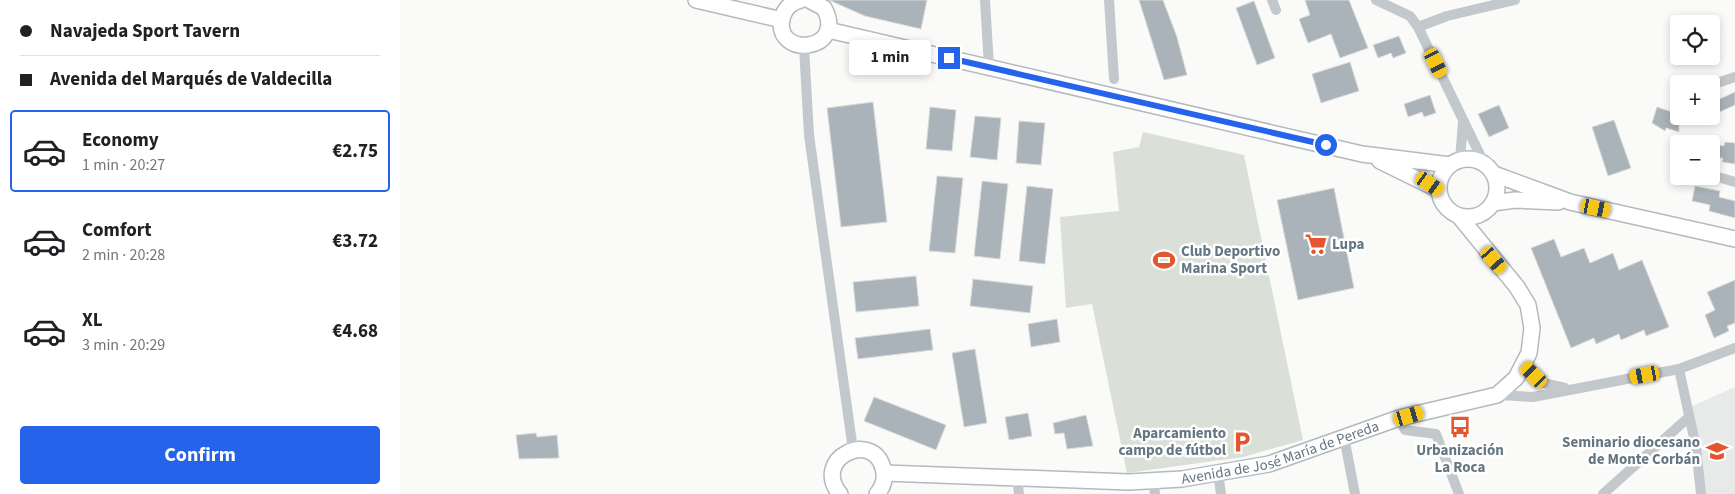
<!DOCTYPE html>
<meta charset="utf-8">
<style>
:root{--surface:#fff;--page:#f2f2f2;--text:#202124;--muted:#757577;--line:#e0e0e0;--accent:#2563eb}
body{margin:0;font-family:"Source Sans 3",sans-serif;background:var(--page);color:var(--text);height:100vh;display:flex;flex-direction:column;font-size:19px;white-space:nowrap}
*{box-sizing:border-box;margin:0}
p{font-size:16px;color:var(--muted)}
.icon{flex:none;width:28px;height:28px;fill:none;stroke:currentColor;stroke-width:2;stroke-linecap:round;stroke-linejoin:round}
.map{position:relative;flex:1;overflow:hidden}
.panel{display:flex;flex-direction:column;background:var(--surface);width:400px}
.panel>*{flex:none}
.banner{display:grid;align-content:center;height:110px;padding:0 20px;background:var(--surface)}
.fabs{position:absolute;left:1270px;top:15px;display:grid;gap:10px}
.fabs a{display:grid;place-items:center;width:50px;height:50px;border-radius:5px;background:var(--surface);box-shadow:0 2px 8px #0003;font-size:25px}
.end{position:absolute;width:22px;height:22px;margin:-11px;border:6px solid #2563eb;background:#fff;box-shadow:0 0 0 2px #fff}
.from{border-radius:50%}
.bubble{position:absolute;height:35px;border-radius:5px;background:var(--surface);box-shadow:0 2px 8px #0003;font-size:16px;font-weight:700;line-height:35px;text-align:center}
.car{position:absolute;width:15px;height:30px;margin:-15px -8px;border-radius:6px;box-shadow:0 0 4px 1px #0007;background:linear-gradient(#f5c518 24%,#345 0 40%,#f5c518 0 76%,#345 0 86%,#f5c518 0)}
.banner b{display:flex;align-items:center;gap:18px;height:48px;font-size:19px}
.banner b+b{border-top:1px solid var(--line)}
.banner i{width:12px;height:12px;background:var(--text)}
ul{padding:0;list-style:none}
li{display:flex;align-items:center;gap:15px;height:82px;margin:0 10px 8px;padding:0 10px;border:2px solid transparent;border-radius:5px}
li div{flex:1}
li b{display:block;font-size:19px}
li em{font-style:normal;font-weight:700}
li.selected{border-color:var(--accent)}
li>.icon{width:45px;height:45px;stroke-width:1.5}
.action{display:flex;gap:10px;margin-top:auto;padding:10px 20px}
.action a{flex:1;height:58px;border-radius:5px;background:var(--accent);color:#fff;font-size:20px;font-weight:700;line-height:58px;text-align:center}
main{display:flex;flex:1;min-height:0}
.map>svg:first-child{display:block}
.built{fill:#e8e9e9}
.green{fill:#dadfd7}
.building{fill:#aab3b9;stroke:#dcdcda}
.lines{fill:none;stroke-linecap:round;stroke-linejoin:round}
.secondary-casing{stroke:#b3babf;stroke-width:18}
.street{stroke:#c3c8cc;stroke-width:10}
.secondary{stroke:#fff;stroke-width:15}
.route{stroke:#2563eb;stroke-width:6}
.labels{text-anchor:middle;stroke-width:5;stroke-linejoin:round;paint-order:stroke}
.poi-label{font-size:15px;font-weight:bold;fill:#657683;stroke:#fff;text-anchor:start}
.street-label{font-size:15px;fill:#657683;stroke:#fff}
</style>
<main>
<section class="panel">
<div class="banner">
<b><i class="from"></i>Navajeda Sport Tavern</b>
<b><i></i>Avenida del Marqués de Valdecilla</b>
</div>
<ul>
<li class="selected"><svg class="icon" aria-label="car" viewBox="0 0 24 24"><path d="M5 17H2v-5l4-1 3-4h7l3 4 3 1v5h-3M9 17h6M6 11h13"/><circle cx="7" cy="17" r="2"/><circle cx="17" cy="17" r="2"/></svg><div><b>Economy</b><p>1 min · 20:27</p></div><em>€2.75</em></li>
<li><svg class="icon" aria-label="car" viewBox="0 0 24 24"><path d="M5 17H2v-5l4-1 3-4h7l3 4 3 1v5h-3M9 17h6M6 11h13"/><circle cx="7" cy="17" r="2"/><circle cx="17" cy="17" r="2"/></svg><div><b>Comfort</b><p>2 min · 20:28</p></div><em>€3.72</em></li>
<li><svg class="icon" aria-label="car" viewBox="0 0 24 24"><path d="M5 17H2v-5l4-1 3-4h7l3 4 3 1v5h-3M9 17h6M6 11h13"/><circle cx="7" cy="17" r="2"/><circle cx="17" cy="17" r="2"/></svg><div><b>XL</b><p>3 min · 20:29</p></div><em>€4.68</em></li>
</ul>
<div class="action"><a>Confirm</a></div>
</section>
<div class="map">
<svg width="1335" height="494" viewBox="0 0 1335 494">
<rect width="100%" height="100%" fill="#fafaf8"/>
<!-- built -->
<path class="built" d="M1335,387V494H1303L1292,406Z"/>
<!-- green -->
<path class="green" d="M743,132L844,155L903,440L843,457L727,473L692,304L666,308L660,217L719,211L713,152L739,147Z"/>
<!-- building -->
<path class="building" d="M429,0H527L521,29L465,16Z
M739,0H763L777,37L787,75L764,80Z
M905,0H949L968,48L940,58L931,34L908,43L899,19L910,15Z
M854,1L875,58L857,65L836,8Z
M999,36L1006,53L993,58L991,53L978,58L973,45Z
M950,62L959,91L921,103L912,74Z
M1335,92V105L1311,116V103Z
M1030,95L1036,113L1024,117L1022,112L1008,117L1004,104Z
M473,102L487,222L441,227L427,108Z
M1099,105L1109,128L1089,137L1078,114Z
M530,107L556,110L552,151L526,149Z
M1257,107L1272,112L1270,116H1279V132L1266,128L1265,131L1252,123Z
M575,116L601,118L597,160L570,157Z
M1214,120L1231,168L1208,176L1192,127Z
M619,121L645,123L641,165L616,163Z
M1325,142L1335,143V164L1322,162L1323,158H1317L1314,151L1315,145L1324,146Z
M537,176L563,178L555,253L529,251Z
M582,181L608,184L600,259L574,256Z
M627,186L653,189L645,264L619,261Z
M1295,186L1320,191L1319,197L1335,201V218L1309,211L1310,205L1292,201Z
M934,188L954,288L898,300L877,200Z
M1154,239L1161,257L1184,248L1190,263L1213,253L1219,270L1242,260L1269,327L1246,336L1244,330L1221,340L1219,334L1196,344L1194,338L1171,348L1131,248Z
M516,276L519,306L456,312L453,282Z
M573,279L633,286L630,313L570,306Z
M1335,280V323L1327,326L1329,331L1314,338L1305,315L1315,310L1307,292Z
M657,319L660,342L631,347L628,324Z
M530,329L533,350L458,359L455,338Z
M575,349L587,423L564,427L552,353Z
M474,397L546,425L536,450L464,421Z
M628,413L632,436L609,440L605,417Z
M686,415L693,446L667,449L664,433L655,434L653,423Z
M136,433L137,437L157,435L159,458L119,459L116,435Z"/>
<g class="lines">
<!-- secondary casing -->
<g class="secondary-casing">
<g id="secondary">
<path d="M296,0L382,20"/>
<path d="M401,0C392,2 385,8 382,18C373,59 448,52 424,8L409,0"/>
<path d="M428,30L962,154L1050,165"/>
<circle cx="1068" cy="188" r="29"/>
<path d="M980,161L1039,190"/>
<path d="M1094,174L1170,202L1335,239"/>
<path d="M1093,203L1115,200L1158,202"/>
<path id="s1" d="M485,473L729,482L782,479L869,464L999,418L1097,395L1116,378L1129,353L1132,328L1128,305L1117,287L1059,216"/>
<path d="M440,494C411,459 472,429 483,468C486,478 483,487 477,494"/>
</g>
</g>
<!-- street -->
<path class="street" d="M585,0L589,67
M709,0L714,79
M872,0L876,10
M976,0L1010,16L1018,27L1084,163
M1018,27L1047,16L1115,0
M404,47L409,135L453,450
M1311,85L1335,77
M1060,160L1063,122
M1311,175L1335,182
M1123,364L1143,383L1165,388
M1279,369L1296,447L1301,494
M1097,395L1133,397L1279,369L1335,348
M999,418L1005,430L1036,434L1059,494
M944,437L955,494
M818,473L821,494
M617,477L619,494
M753,481L755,494
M1203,494L1289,417"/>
<!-- secondary -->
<use href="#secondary" class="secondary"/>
</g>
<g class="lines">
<!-- route -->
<path class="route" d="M549,58L926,145"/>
</g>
<!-- icons -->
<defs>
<g id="supermarket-bare" transform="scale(1.725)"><path d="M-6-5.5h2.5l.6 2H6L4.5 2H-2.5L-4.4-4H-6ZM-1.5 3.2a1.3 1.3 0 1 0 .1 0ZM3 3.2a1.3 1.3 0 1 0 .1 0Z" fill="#e4572e" stroke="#fff" stroke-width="2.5" paint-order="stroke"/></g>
<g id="stadium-bare" transform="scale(1.725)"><path d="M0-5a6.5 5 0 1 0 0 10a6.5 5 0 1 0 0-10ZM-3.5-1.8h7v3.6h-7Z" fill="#e4572e" stroke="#fff" stroke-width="2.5" paint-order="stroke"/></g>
<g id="bus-bare" transform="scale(1.725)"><path d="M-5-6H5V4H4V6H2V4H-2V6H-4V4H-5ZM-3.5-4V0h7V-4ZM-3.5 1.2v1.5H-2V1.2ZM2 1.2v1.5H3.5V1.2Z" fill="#e4572e" stroke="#fff" stroke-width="2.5" paint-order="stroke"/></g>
<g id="parking-bare" transform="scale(1.725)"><path d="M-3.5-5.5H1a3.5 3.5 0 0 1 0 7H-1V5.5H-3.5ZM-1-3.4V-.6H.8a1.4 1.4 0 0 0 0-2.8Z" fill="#e4572e" stroke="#fff" stroke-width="2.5" paint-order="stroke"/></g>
<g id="university-bare" transform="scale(1.725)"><path d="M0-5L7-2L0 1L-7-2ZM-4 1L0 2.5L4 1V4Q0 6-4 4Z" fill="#e4572e" stroke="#fff" stroke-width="2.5" paint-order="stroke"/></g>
</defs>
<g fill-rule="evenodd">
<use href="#supermarket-bare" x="916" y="244"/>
<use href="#stadium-bare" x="764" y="260"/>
<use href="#bus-bare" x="1060" y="427"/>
<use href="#parking-bare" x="842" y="442"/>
<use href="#university-bare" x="1317" y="451"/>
</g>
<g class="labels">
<!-- poi labels -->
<g class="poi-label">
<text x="932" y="249">Lupa</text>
<text x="781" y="256">Club Deportivo<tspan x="781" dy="17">Marina Sport</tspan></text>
<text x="826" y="438" text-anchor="end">Aparcamiento<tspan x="826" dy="17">campo de fútbol</tspan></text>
<text x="1300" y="447" text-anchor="end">Seminario diocesano<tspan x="1300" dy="17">de Monte Corbán</tspan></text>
<text x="1060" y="455" text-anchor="middle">Urbanización<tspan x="1060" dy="17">La Roca</tspan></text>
</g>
<!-- street labels -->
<g class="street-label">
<text dy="5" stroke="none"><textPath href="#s1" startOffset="399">Avenida de José María de Pereda</textPath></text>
</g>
</g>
</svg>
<div class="fabs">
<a><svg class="icon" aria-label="locate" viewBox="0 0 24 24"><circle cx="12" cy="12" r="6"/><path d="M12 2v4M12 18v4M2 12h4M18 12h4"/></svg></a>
<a>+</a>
<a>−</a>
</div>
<i class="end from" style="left:926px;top:145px"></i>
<i class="end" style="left:549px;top:58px"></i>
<div class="bubble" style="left:449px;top:40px;width:82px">1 min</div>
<i class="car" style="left:1036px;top:63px;rotate:154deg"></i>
<i class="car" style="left:1030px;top:184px;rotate:125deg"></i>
<i class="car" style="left:1196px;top:208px;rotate:101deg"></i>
<i class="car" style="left:1094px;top:260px;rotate:139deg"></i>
<i class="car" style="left:1134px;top:375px;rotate:315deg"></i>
<i class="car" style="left:1245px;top:375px;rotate:260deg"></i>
<i class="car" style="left:1009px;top:416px;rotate:74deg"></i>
</div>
</main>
